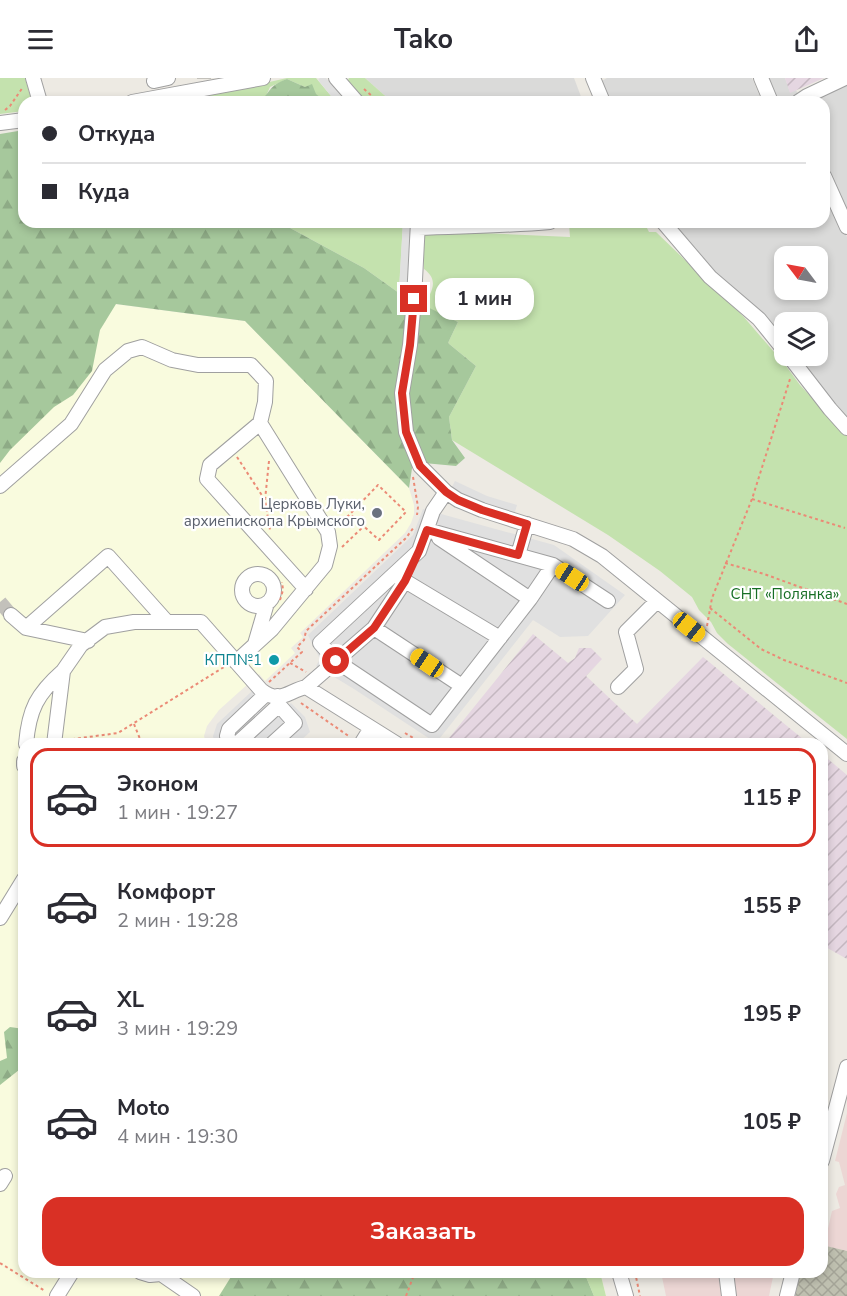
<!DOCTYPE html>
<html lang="ru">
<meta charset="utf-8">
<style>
:root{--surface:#fff;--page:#f7f7f7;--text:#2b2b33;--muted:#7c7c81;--line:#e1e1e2;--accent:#d93025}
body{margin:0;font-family:"Nunito Sans",sans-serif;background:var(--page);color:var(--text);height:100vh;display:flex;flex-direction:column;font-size:22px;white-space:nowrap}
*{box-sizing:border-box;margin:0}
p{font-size:20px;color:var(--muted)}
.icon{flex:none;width:33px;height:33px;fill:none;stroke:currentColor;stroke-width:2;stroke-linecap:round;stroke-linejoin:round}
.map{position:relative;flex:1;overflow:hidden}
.sheet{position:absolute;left:18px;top:660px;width:810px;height:540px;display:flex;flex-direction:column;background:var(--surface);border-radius:18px;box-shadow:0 3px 9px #0003}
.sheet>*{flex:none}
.banner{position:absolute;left:18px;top:18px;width:812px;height:132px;border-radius:18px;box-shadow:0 3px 9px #0003;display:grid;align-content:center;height:132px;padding:0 24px;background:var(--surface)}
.needle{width:39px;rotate:302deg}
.buttons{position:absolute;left:774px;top:168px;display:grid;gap:12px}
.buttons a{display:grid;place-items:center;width:54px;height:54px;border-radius:12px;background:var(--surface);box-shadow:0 3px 9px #0003;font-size:30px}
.end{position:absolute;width:27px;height:27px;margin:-14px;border:8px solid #d93025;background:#fff;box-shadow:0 0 0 3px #fff}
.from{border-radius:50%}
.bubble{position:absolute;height:42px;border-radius:18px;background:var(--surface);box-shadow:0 3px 9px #0003;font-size:20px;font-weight:700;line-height:42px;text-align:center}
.car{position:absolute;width:18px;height:36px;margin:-18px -9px;border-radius:8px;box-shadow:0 0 4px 2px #0007;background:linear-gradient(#f5c518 24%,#345 0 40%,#f5c518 0 76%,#345 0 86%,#f5c518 0)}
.banner b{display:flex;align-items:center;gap:21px;height:57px;font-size:22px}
.banner b+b{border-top:2px solid var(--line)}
.banner i{width:15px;height:15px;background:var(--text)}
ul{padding:10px 0 0;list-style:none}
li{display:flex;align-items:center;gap:18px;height:99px;margin:0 12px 9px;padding:0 12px;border:3px solid transparent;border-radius:18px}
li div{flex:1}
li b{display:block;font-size:22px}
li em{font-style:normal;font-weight:700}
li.on{border-color:var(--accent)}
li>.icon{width:54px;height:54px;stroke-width:1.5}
.action{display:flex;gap:12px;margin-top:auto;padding:12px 24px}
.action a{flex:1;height:69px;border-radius:18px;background:var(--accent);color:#fff;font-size:24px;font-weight:700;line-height:69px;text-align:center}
header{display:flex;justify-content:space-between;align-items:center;height:78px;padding:0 24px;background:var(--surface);font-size:27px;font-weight:700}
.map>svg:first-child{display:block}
.residential{fill:#dadad9;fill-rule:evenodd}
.commercial{fill:#ecd6d4}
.industrial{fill:url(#industrial-furrows)}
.education{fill:#f9fbde}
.construction{fill:url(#construction-cross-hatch)}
.grass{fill:#c4e2ae}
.forest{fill:url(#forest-firs)}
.parking{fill:#e0e0e0}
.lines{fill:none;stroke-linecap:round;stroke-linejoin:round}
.minor-tunnel{stroke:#c3c1bb;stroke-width:14;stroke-dasharray:14 7;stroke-linecap:butt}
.minor-casing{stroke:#a0a0a0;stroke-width:16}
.path{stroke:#eb8a76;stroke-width:2;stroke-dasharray:3 3;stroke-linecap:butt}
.minor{stroke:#fff;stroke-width:14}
.route{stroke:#d93025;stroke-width:8}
.worship-dot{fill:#6b7280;stroke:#fff;stroke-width:2}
.culture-dot{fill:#0f9aa8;stroke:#fff;stroke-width:2}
.labels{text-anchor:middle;stroke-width:4.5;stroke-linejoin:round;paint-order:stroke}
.worship-label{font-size:15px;fill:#5b616d;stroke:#fff;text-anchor:end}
.park-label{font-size:15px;fill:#166e24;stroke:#fff}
.culture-label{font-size:15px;fill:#0d838f;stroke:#fff;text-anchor:end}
</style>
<header><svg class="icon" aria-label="menu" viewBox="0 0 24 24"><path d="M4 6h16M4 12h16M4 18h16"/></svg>Tako<svg class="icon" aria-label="share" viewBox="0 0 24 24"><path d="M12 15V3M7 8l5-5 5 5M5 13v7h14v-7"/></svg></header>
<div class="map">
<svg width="847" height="1218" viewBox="0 0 847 1218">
<defs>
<pattern id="industrial-furrows" width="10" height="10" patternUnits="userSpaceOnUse" patternTransform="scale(1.5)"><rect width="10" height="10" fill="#e5d6e1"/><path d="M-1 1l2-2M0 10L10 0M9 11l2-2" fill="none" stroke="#c4b7c0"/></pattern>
<pattern id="construction-cross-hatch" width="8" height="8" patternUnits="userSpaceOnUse" patternTransform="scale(1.5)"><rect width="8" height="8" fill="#bfc0b0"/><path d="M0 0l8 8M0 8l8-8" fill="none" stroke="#a4a497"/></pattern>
<pattern id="forest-firs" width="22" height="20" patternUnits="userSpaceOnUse" patternTransform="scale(1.5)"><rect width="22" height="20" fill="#a6c89c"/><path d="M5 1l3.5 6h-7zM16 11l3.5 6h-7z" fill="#8eab86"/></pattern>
</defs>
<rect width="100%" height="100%" fill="#edeae3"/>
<!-- residential -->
<path class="residential" d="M365,0H574L583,24H392Z
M607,0H752L762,24H610L600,4Z
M765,0H785L790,14L796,12L799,18L786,24H775Z
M847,6V136L824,89V24H810Z
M824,109L847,159V343L826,318L801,278H818V244H784V258L717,198L698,177L673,144H824ZM784,178H818V212H784Z"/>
<!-- commercial -->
<path class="commercial" d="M847,1035V1173L824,1168L832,1133L840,1130L836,1116L839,1109L845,1107L839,1084L835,1083Z
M661,1194H774L769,1218H666Z"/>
<!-- industrial -->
<path class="industrial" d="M785,0H824L790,15Z
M533,556L568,585L575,580L579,570H591L602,581L586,598L637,646L703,579L809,666L445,665Z
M822,676L847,697V881L822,867Z"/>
<!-- education -->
<path class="education" d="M0,216L115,226L245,243L409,410L414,427V436L411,445L405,455L300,555L303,559L291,570L295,575L265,603L259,596L219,632L207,648L204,658L206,666H24V1194H600L606,1218H0Z"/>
<!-- construction -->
<path class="construction" d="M822,1167L847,1173V1218H795L800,1194H822Z"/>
<!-- grass -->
<path class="grass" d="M0,0H25L32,24H24V33L0,36Z
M287,0H316L336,24H326L305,9L287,1L270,9L266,18L259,24H180Z
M349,0H365L392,24H367L347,4Z
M279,144H403L399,215L364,190Z
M422,144L458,154L570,159L569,146L576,144H644L649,154H656L743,238L786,288L800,307L847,358V661L728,566L717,555L711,544L699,532L692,519L660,493L608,457L452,362L449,339L476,288L448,265L458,244L424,228C431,214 440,203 424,191Z
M584,1194H600L606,1218H594Z"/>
<!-- forest -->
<path class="forest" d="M287,1L305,9L312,6L316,16L326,24H259C272,13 268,8 287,1Z
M24,52V144H279L364,190L399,215L458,244L448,265L476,288L449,339L452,362L465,380L456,388L413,384L409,410L245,243L116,226L100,252L92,293L73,317L54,329L10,372L0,385V56Z
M10,949L24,951V988L0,1007V983L7,980L4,954Z
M234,1194H584L594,1218H219Z"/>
<!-- parking -->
<path class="parking" d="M320,0H326L346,24H336L318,2Z
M403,144H412L407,210H399Z
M455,403L487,418L517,427L515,434L484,425L451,411Z
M423,431L554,467L625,517L588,558L560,559L533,542L436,665L354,611L316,588L320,581L308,557L413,457Z
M252,613L276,638L291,625L305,639L310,654L297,666H215L213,658L217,646Z"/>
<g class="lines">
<!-- minor-tunnel -->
<path class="minor-tunnel" d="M204,0V1
M0,524L11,537"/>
<!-- minor casing -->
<g class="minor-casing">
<path id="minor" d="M33,0L40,24
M336,0L357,24
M593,0L603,24
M761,0L771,24
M154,3L168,0
M132,24L263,0
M798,24L807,18L845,0
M0,45L24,42
M824,98L847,149
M418,144L414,221L410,267L402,315L406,354L420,388L446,414L458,422L482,432L573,461L602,478L847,676
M663,144L710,199L759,241L784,272
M418,150C462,148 506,148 550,144
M789,278L830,331L847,350
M0,408L71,346L105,292L128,273L142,269L172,282L198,287H251L266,303L265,324L260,345L210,387L207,401L306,511
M446,414L433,433L419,473L320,565L336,583L432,647L530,521L553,487
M427,452L553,487L608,523
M439,460L530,521
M518,477L527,446
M242 512a16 16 0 1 1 32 0a16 16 0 1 1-32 0Z
M11,537L26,550L88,563
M26,550L108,478L167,544
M374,550L462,608
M255,566L267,525
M236,584L272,551L325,487L330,468L328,454L260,345
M306,609L397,666
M618,609L636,591L626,554L657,523
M266,616L229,651L227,658L228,661L234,666L240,663L279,627
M26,666C29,631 37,616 63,593
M54,666L63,593L81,567L105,549L134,544H201L261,612C280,627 288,613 306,609L374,550L405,503L500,560
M272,666L295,645L279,627L278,618
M361,666L371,650
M24,683V688
M0,840L24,801
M822,1083L847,989
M0,1106L5,1098
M140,1194L150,1197L161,1196L193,1218
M619,1194L626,1218
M726,1194L729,1218
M57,1218L72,1194
M787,1218L793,1194"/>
</g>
<!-- path -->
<path class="path" d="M364,11L379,24
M5,32L10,28L23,9
M237,379L265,422
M269,383L265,422L270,452
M413,399L418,429L417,437
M752,421L845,450
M347,439L350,436L378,407L406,434L379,462L350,436
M342,469L364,448
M725,485L764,496L847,526
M280,522L283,512L282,504
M710,530L761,571L784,582L847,605
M707,548L712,520L752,421L790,301
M290,585L306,594
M269,604L302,574L297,569L304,562L306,553L406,460L414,449
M301,625L350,659
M134,646L142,666
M405,655L423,666
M66,662L118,655L224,589
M0,1185L45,1213
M635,1194L640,1218
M406,1218L415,1194"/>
<!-- minor -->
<use href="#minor" class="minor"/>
</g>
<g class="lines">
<!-- route -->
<path class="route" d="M336,583L374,550L405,503L419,473L427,452L518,477L527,446L482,432L458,422L446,414L420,388L406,354L402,315L410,267L414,221"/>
</g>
<!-- markers -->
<circle class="worship-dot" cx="377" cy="435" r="6"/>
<circle class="culture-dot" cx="274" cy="582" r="6"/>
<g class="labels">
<!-- worship labels -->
<g class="worship-label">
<text x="365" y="431">Церковь Луки,<tspan x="365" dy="17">архиепископа Крымского</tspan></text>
</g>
<!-- park labels -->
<g class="park-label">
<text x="785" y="521">СНТ «Полянка»</text>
</g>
<!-- culture labels -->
<g class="culture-label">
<text x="262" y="587">КПП№1</text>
</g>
</g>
</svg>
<div class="buttons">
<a><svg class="needle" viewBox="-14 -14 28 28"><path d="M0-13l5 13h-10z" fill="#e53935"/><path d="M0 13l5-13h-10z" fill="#7c7c81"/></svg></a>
<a><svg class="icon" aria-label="layers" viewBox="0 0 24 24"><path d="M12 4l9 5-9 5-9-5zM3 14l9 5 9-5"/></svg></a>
</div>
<i class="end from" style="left:336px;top:583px"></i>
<i class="end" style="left:414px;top:221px"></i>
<div class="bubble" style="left:435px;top:200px;width:99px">1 мин</div>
<i class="car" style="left:572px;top:499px;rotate:303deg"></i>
<i class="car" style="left:689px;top:549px;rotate:129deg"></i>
<i class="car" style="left:427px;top:585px;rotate:304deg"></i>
<div class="banner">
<b><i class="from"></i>Откуда</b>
<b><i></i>Куда</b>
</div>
<section class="sheet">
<ul>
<li class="on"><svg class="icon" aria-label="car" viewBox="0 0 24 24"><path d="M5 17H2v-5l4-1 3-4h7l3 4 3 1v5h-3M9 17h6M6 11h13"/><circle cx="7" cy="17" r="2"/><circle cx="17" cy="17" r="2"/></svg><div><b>Эконом</b><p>1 мин · 19:27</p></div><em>115 ₽</em></li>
<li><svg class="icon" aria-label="car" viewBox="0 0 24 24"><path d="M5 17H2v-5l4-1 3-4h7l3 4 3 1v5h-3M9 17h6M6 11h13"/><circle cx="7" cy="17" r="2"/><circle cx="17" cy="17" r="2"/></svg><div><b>Комфорт</b><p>2 мин · 19:28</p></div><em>155 ₽</em></li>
<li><svg class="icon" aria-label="car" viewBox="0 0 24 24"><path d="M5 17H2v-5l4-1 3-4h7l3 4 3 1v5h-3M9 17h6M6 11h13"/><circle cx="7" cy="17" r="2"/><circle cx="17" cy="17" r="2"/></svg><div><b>XL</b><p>3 мин · 19:29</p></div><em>195 ₽</em></li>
<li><svg class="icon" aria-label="car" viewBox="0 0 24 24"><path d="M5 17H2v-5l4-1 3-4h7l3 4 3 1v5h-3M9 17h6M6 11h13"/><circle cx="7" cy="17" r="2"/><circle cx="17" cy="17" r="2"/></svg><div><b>Moto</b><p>4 мин · 19:30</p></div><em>105 ₽</em></li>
</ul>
<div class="action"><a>Заказать</a></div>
</section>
</div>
